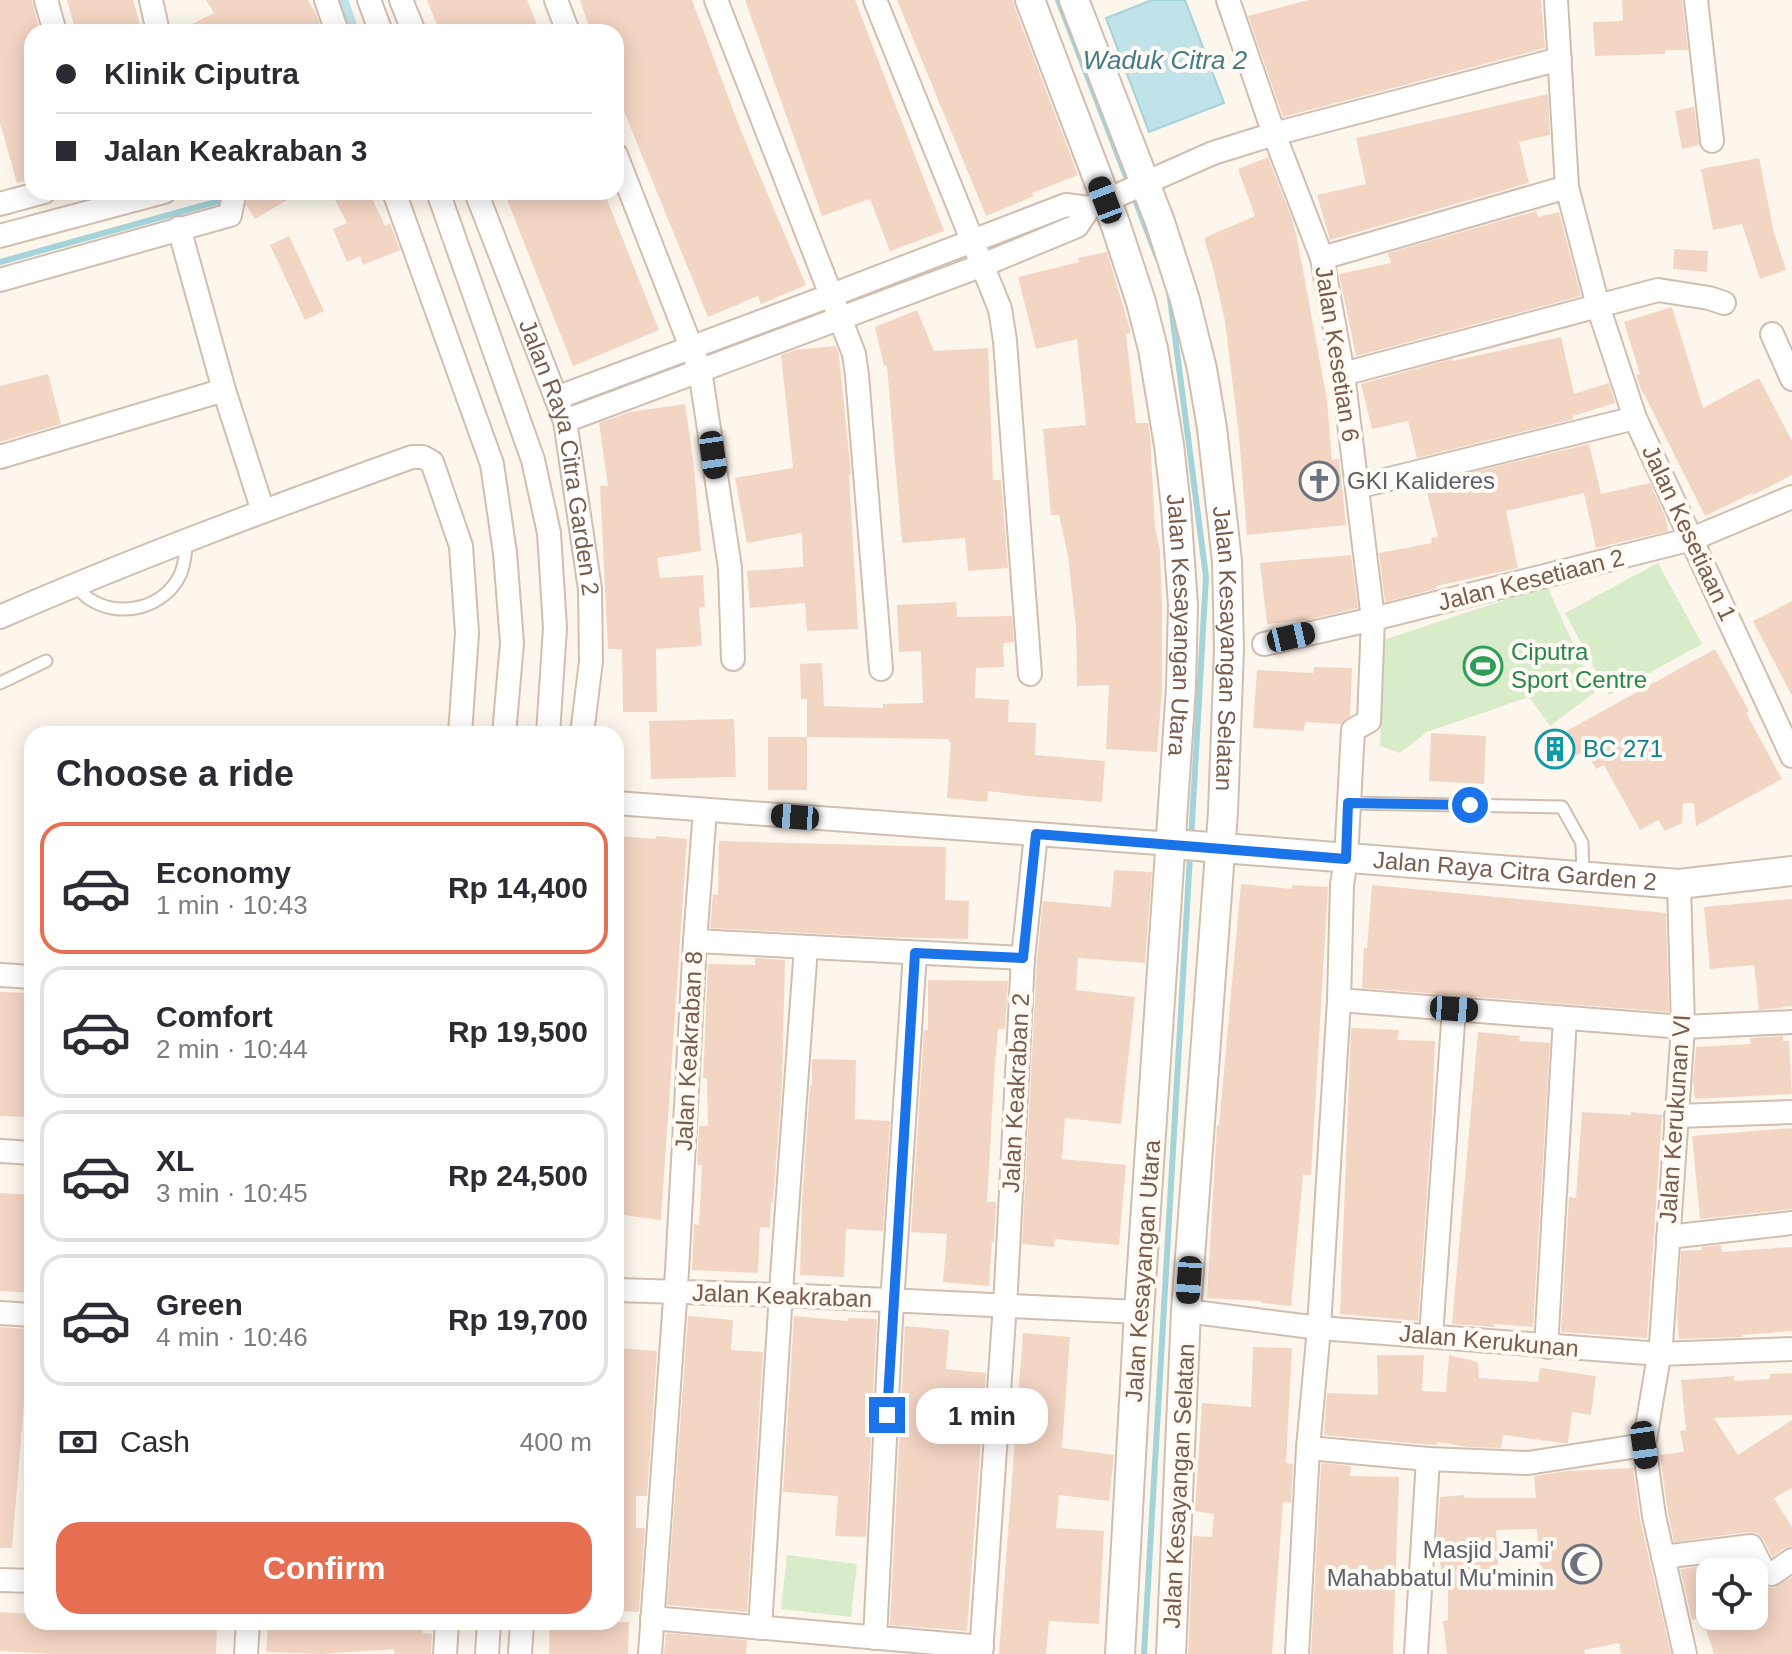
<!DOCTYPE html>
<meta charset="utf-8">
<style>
:root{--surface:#fff;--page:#f2f2f3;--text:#2b2b33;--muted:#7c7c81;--line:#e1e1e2;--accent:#e76f51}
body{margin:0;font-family:Arial,sans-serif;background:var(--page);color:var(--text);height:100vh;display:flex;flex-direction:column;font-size:30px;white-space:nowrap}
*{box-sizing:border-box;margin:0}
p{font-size:26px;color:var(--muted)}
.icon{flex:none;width:44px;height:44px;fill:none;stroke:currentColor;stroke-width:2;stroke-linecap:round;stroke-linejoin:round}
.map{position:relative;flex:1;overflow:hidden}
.side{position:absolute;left:24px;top:726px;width:600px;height:904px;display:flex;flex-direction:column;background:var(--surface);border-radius:24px;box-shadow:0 4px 20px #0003}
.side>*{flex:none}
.guide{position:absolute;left:24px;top:24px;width:600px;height:176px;border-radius:24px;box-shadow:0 4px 20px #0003;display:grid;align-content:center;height:176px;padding:0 32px;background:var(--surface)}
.tools{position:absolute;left:1696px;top:1558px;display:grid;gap:16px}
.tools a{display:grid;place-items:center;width:72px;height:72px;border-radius:16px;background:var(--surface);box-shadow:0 4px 20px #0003;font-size:40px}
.end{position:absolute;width:36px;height:36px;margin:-18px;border:10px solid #1a73e8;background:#fff;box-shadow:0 0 0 4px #fff}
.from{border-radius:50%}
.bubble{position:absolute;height:56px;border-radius:24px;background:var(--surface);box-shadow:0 4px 20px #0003;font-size:26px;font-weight:700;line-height:56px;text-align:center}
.car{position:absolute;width:24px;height:48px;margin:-24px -12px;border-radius:10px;box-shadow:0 0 6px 2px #0007;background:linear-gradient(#222 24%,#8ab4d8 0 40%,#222 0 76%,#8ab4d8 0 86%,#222 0)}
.guide b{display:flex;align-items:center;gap:28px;height:76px;font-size:30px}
.guide b+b{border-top:2px solid var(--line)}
.guide i{width:20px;height:20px;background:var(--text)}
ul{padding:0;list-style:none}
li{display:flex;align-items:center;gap:24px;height:132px;margin:0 16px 12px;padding:0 16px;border:4px solid var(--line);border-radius:24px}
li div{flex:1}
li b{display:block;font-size:30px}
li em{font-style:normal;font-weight:700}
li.active{border-color:var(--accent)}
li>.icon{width:72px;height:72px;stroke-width:1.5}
h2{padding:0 32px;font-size:36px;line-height:96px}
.pay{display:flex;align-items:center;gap:20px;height:88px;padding:0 32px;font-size:30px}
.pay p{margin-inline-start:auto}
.button{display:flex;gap:16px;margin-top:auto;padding:16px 32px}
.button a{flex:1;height:92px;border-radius:24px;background:var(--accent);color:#fff;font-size:32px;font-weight:700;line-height:92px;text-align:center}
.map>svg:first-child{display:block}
.green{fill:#d8ecc9}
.water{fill:#bfe3e8;stroke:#a5d3da;stroke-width:2}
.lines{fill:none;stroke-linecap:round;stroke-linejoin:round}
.stream{stroke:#a5d3da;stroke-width:6}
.canal{stroke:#bfe3e8;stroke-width:20}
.building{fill:#f3d5c3;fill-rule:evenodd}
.service-casing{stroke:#d1beb0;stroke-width:15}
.minor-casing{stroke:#d1beb0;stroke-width:26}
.tertiary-casing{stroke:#d1beb0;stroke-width:32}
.service{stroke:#fff;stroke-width:11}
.minor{stroke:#fff;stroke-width:22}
.tertiary{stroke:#fff;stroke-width:28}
.route{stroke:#1a73e8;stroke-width:10}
.labels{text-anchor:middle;stroke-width:8;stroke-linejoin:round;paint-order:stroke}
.street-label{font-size:24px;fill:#7a5c4d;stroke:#fffaf3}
.worship-label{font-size:24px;fill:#5b616d;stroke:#fffaf3;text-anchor:start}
.leisure-label{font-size:24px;fill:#27864d;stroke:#fffaf3;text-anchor:start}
.culture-label{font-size:24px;fill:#0d838f;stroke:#fffaf3;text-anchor:start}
.water-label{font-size:26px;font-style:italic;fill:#437c86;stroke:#fffaf3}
</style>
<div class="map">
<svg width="1792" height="1654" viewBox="0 0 1792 1654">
<rect width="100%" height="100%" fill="#fdf6ec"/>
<!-- green -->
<path class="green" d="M1658,563L1702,644L1609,695L1565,613Z
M1547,586L1595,692L1550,726L1529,697L1427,732L1400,753L1380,746L1383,640Z
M787,1555L857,1564L851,1617L781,1609Z"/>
<!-- water -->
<path class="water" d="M1152,0H1185L1224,103L1149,132L1106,18Z"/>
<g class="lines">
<!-- stream -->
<path class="stream" d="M1058,0L1157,257
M0,262L219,201
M1169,290L1206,577L1191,840
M1144,1654L1190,855"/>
<!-- canal -->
<path class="canal" d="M338,0L349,32"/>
</g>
<!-- building -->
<path class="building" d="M0,0H32L40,32H32V179L17,183L0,123Z
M67,0H133L142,32H76Z
M206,0H308L317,16L322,32H176L214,13Z
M427,0H527L540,32H440Z
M580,0H692L741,131L806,285L761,304L758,296L708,317L616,92V32H591Z
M745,0H855L944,231L890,251L870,199L822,216Z
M897,0H1013L1014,6L1078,175L1032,193L1034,196L986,216Z
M1308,0H1541L1545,48L1283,117L1248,16Z
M1622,0H1682L1688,50H1665V54L1595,56L1593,22L1623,21Z
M1548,94L1550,135L1519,142L1529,183L1330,240L1317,195L1366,184L1356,138Z
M1694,107L1699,145L1682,149L1675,111Z
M1268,157L1292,219L1297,238L1327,400L1332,460L1339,459L1346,525L1247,535L1239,436L1225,321L1213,268L1204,238L1255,216L1238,169Z
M1759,158L1774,233L1786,270L1760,279L1742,224L1713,230L1701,169Z
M245,192H301L255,219L246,205Z
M331,192H369L385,226L390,223L400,250L363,265L360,256L347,262L333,229L347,223Z
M504,192H604L659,330L573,366Z
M1536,211L1538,217L1559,212L1581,296L1356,356L1339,274L1391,263L1388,253Z
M289,236L324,311L305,320L270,245Z
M1674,249L1708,251L1707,272L1673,269Z
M1107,252L1131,333L1126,334L1136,423H1148L1150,433L1155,527L1160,551L1162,605V690L1157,752L1106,749L1109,685L1077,686L1076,628L1068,556L1059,515H1051L1043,429L1086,425L1077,339L1036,349L1018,277L1079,262L1078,258Z
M1672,307L1703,408L1759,378L1792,441V475L1753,495L1752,493L1705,516L1644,394L1641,390L1636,375L1640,374L1624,322Z
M917,310L934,351L988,348L993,480H1001L1008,568L968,571L965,538L902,543L887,366H884L875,327Z
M1561,337L1574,394L1609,383L1615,403L1573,416V419L1417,458L1408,421L1372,429L1361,384L1452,359L1453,361Z
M836,346L839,355L851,474H849L858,629L807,631L805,603L750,608L747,571L803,567L802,533L747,543L735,478L793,468L781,355L795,350Z
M48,374L61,424L0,442V386Z
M685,404L694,466L701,551L657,558L660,578L703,575L705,607L699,608L702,646L656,649L657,712H623L622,649H608L600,486H608L599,423L630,412Z
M1589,444L1601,494L1650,483L1665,516L1668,531L1596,548L1584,493L1506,511L1518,568L1436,586V589L1385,602L1379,553L1432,543L1431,538L1438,537L1425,484Z
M1351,555L1358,608L1307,620L1267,624L1260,563Z
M1792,601V696L1753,621Z
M956,602L957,617L1012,616L1014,642L1003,643L1004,667L976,668L975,698L1009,700L1008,722L1036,723L1035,755L1105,761L1102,802L1027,796L988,791L987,802L947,798L951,742H949V739L807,737V699H801L800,664L822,663L824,706L883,708V704L923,703L921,651L899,652L897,605Z
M1715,649L1749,711L1746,713L1782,779L1696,826L1694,803H1683L1682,823L1665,831L1658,820L1640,830L1604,765L1596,769L1586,751L1555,765L1545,743Z
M1314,667L1352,668L1350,716L1341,724L1305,722L1304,731L1253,728L1257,670L1313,673Z
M734,719L736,777L651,779L649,721Z
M1431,733L1486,736L1484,784L1429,781Z
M768,737H807V790H768Z
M616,836L656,839V836L687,839L661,1220L616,1214Z
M719,841L946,847L945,900L969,901L968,939L883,937L710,928L713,894L718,895Z
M1114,870L1152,872L1145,963L1078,958L1076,990L1135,997L1121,1124L1065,1118L1062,1159L1126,1165L1119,1245L1055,1239L1054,1247L1022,1244L1037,959L1043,901L1111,907Z
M1241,884L1292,889V885L1328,887L1311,1175H1303L1291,1306L1261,1303V1301L1207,1298L1217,1125H1219Z
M1372,885L1666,913L1669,1012L1362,988L1364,948H1367Z
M1792,899V1006L1781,1007V1008L1759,1010L1754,965L1710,969L1704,907Z
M755,958L785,960L782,1084L773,1202H771L770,1228L760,1227L758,1273L692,1270L694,1224L699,1225L702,1165H697L699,1126H708L707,1078H703L708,964L755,965Z
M928,980L1008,981L1005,1029H998L994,1078L987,1202H996L994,1242H992L989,1286L943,1282L947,1234L911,1232L924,1030H928Z
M0,992L32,993V1117L0,1116Z
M1351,1028L1399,1030L1398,1040L1435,1041L1432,1121L1418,1321L1340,1314Z
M1478,1032L1520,1036L1519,1041L1550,1043L1533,1327L1495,1324L1494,1327L1452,1324Z
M1783,1036V1041H1789L1792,1094L1695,1099L1693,1080L1696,1047L1751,1044L1750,1038Z
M812,1059L856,1060L855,1119L890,1121L883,1231L846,1229L844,1277L800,1275L802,1202L810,1086H812Z
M1582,1112L1631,1115V1112L1662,1115L1647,1338L1561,1332L1569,1197L1576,1198Z
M1792,1128V1209L1700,1219L1692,1136Z
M0,1193L32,1195V1293L0,1291Z
M1721,1245L1722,1252L1792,1247V1331L1742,1335V1337L1679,1339L1677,1315L1681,1251L1702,1250V1247Z
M688,1316L733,1320L731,1350L763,1352L747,1612L667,1605Z
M794,1316L848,1321V1318L877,1319L866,1537L835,1536L838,1496L783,1492Z
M905,1326L949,1330L946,1369L986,1373L967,1631L890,1625Z
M0,1327L30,1329L12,1548H0Z
M1023,1333L1070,1337L1062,1448L1114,1455L1109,1501L1059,1495L1056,1528L1104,1531L1099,1624L1049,1621L1046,1654H999Z
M1253,1347L1292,1348L1286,1463L1293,1464L1291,1503L1283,1502L1272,1654H1188L1193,1536L1212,1537L1214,1514L1195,1511L1202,1403L1251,1407Z
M616,1348L657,1351L647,1496H636V1528H645L639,1612L616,1611Z
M1377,1355H1424L1422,1391L1446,1392L1449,1355L1478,1362L1479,1378L1538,1382L1540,1368L1596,1376L1591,1415L1572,1412L1568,1443H1563L1503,1435L1501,1448L1469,1447L1437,1442V1445L1422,1444L1324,1435L1327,1393L1378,1395Z
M1792,1373V1415L1714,1418L1738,1455L1792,1420V1488L1774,1498L1792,1527V1546L1785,1548L1772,1557L1763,1539L1757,1533L1749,1532L1674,1542L1668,1513L1660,1455L1684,1452L1680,1431L1686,1430L1681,1380L1734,1376V1381L1770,1379V1374Z
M1323,1463L1351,1466L1350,1476L1399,1477L1393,1654H1311L1321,1465Z
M1633,1468L1640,1519L1671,1654H1621L1619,1643L1584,1650L1585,1654H1447L1443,1621L1448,1620V1571H1441L1437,1533L1440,1497L1464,1495V1498H1536L1534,1476L1567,1471ZM1537,1529L1540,1570L1499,1575L1496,1530Z
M1743,1561L1748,1572H1710V1616L1692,1620L1680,1569Z
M1792,1577V1654H1714L1704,1624L1731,1616H1754V1582L1761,1586L1774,1588Z
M0,1612L32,1614V1622H217L216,1654H52L0,1651Z
M268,1622H422L423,1633L432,1634L431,1654H394V1649L322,1654L266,1652Z
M550,1622H629L628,1654H549Z
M666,1633L747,1640L746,1654H664Z"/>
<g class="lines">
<!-- service casing -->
<g class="service-casing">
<path id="service" d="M74,585C79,589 83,594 88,598C119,620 166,608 181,573C185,562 186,553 186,541
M0,683L46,661
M1348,803L1562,807L1582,843L1583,876"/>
</g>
<!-- minor casing -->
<g class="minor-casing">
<g id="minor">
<path d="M46,0L55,32"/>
<path d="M151,0L158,32"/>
<path d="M326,0L337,32"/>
<path d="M369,0L381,32"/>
<path d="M401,0L414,32"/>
<path d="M556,0L568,32"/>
<path d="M716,0L854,354L857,375L881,669"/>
<path d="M875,0L1000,309L1005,341L1030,674"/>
<path d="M1228,0L1274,134L1322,258L1343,374L1373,619L1369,721L1353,730L1346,859L1342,885L1339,1000L1319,1328L1308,1448L1297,1654"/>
<path d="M1556,0L1567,187L1598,306L1635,418L1792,756"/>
<path d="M1696,0L1712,141"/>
<path d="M616,155L700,370L730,568L733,659"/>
<path d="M394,192L492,464L505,553L512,643L504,734"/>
<path d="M438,192L533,460L549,533L555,628L548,734"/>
<path id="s1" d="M476,192L565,421L590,589L591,661L582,734"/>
<path d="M0,204L44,192"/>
<path d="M179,228L224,390"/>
<path d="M0,236L164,192"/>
<path d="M1322,258L1567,187"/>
<path d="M0,280L230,215L233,200L230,192"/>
<path d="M1772,334L1792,379"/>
<path d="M1343,374L1658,290L1709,298L1724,303"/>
<path d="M556,398L832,295L1066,205L1089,208"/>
<path d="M565,421L983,265L1077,226L1089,208L1213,153L1274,134L1560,59"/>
<path d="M0,457L224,390L263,511"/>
<path d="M1357,487L1635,418"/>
<path d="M0,617C135,558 273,507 412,457H423L432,462L461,546L467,633L460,734"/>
<path d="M1264,644L1373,619L1692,539L1792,497"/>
<path d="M616,803L1172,844"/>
<path d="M1679,884L1683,1027L1661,1344L1644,1445L1654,1516L1685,1654"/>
<path d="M695,941L1023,958"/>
<path d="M0,975L32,977"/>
<path d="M1339,1000L1683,1027L1792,1022"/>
<path d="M1676,1116L1792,1112"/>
<path d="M0,1151L32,1153"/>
<path d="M1668,1237L1792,1223"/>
<path d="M616,1290L781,1295L1139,1312"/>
<path d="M1186,1311L1319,1328L1660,1354L1792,1349"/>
<path d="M0,1313L32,1315"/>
<path d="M1431,1336L1454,1009"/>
<path d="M1548,1347L1547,1331L1565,1018"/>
<path d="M1308,1448L1428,1459L1528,1463L1644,1445"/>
<path d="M1663,1557L1751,1546L1764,1572L1772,1574L1792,1560"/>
<path d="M0,1580L32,1581"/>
<path d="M652,1618L982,1647"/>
<path d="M760,1628L782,1277L806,947"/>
<path d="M875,1638L891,1319L915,953"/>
<path d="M246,1654L248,1622"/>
<path d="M445,1654L447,1622"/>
<path d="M487,1654L489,1622"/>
<path d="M520,1654L522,1622"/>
<path d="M650,1654L677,1271L695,941L705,810"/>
<path d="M981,1654L1006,1289L1023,958L1036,834"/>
<path d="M1416,1654L1428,1459"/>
</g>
</g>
<!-- tertiary casing -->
<g class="tertiary-casing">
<g id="tertiary">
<path id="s2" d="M1030,0L1116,226L1141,302L1153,349L1169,445L1176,507L1183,605L1181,687L1139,1312L1120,1654"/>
<path id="s3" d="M1074,0L1160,222L1185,300L1202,369L1212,428L1227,561L1229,649L1223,812L1186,1311L1171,1654"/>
<path id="s4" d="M1172,844L1679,884L1792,871"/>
</g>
</g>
<!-- service -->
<use href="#service" class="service"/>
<!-- minor -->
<use href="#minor" class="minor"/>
<!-- tertiary -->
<use href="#tertiary" class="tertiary"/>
</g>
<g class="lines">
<!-- route -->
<path class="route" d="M887,1415L915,953L1023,958L1036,834L1346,859L1348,803L1470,805"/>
</g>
<!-- icons -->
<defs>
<g id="church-ring" transform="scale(2)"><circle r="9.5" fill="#fffaf3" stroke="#6b7280" stroke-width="1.5"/><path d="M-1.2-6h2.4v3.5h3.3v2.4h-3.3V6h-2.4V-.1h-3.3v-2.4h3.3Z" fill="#6b7280"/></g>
<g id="stadium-ring" transform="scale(2)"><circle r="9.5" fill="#fffaf3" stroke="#2e9e5b" stroke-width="1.5"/><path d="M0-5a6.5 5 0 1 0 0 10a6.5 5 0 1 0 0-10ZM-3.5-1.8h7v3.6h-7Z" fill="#2e9e5b"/></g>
<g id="building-ring" transform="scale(2)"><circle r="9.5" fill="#fffaf3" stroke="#0f9aa8" stroke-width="1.5"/><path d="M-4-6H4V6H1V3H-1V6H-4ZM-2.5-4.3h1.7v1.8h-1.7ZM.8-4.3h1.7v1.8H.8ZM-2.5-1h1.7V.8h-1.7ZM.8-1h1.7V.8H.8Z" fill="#0f9aa8"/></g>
<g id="mosque-ring" transform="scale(2)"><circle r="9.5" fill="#fffaf3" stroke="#6b7280" stroke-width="1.5"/><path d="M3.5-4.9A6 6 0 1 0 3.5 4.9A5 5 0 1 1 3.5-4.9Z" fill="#6b7280"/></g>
</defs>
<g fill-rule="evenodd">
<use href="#church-ring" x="1319" y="481"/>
<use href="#stadium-ring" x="1483" y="666"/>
<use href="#building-ring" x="1555" y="749"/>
<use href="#mosque-ring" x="1582" y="1564"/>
</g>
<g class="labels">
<!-- street labels -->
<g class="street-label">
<text transform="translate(1337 354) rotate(81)" y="8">Jalan Kesetian 6</text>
<text dy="8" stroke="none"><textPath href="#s1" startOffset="280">Jalan Raya Citra Garden 2</textPath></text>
<text transform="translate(1689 533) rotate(65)" y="8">Jalan Kesetiaan 1</text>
<text transform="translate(1531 580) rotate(-14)" y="8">Jalan Kesetiaan 2</text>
<text dy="8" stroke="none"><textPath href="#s2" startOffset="648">Jalan Kesayangan Utara</textPath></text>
<text dy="8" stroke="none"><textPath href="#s3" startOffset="672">Jalan Kesayangan Selatan</textPath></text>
<text dy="8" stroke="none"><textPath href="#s4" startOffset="344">Jalan Raya Citra Garden 2</textPath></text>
<text transform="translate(689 1051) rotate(-87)" y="8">Jalan Keakraban 8</text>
<text transform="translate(1016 1093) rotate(-87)" y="8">Jalan Keakraban 2</text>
<text transform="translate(1675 1119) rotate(-86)" y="8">Jalan Kerukunan VI</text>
<text transform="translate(1143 1271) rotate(-86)" y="8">Jalan Kesayangan Utara</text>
<text transform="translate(782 1296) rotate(2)" y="8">Jalan Keakraban</text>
<text transform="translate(1489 1341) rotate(5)" y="8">Jalan Kerukunan</text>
<text transform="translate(1179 1486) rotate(-87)" y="8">Jalan Kesayangan Selatan</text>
</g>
<!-- worship labels -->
<g class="worship-label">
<text x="1347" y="489">GKI Kalideres</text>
<text x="1554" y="1558" text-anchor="end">Masjid Jami'<tspan x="1554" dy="28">Mahabbatul Mu'minin</tspan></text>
</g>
<!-- leisure labels -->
<g class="leisure-label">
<text x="1511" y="660">Ciputra<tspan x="1511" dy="28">Sport Centre</tspan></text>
</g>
<!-- culture labels -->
<g class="culture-label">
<text x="1583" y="757">BC 271</text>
</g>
<!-- water labels -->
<g class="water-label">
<text x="1165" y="69">Waduk Citra 2</text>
</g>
</g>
</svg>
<div class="tools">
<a><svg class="icon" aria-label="locate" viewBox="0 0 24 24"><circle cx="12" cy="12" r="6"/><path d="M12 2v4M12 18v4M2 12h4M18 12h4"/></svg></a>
</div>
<i class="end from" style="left:1470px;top:805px"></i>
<i class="end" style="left:887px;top:1415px"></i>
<div class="bubble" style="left:916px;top:1388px;width:132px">1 min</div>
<i class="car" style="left:1105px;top:200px;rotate:339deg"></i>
<i class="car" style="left:713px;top:455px;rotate:172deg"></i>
<i class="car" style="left:1291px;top:637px;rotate:77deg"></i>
<i class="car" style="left:795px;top:817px;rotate:274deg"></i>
<i class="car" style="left:1454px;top:1009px;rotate:94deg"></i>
<i class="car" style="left:1189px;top:1280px;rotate:184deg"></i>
<i class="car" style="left:1644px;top:1445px;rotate:172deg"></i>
<div class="guide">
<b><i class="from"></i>Klinik Ciputra</b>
<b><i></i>Jalan Keakraban 3</b>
</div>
<section class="side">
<h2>Choose a ride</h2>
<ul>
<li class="active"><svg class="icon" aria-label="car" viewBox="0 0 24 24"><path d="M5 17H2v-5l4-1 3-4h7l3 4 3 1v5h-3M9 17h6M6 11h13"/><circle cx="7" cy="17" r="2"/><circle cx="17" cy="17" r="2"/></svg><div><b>Economy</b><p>1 min · 10:43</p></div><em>Rp 14,400</em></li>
<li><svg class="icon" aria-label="car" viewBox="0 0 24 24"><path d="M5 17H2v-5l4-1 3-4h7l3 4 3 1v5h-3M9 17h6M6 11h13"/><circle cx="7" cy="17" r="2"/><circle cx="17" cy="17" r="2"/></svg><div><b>Comfort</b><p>2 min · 10:44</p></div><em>Rp 19,500</em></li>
<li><svg class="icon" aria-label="car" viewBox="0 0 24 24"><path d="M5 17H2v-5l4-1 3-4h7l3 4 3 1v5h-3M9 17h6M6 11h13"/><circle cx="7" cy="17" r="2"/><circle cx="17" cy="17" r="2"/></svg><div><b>XL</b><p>3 min · 10:45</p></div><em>Rp 24,500</em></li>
<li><svg class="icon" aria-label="car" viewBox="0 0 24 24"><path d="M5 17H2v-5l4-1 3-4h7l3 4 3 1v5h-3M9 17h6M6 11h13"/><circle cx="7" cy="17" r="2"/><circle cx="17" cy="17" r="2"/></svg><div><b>Green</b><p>4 min · 10:46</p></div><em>Rp 19,700</em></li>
</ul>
<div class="pay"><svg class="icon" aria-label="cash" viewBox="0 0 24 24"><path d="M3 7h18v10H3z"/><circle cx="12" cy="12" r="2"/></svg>Cash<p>400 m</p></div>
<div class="button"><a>Confirm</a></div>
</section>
</div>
